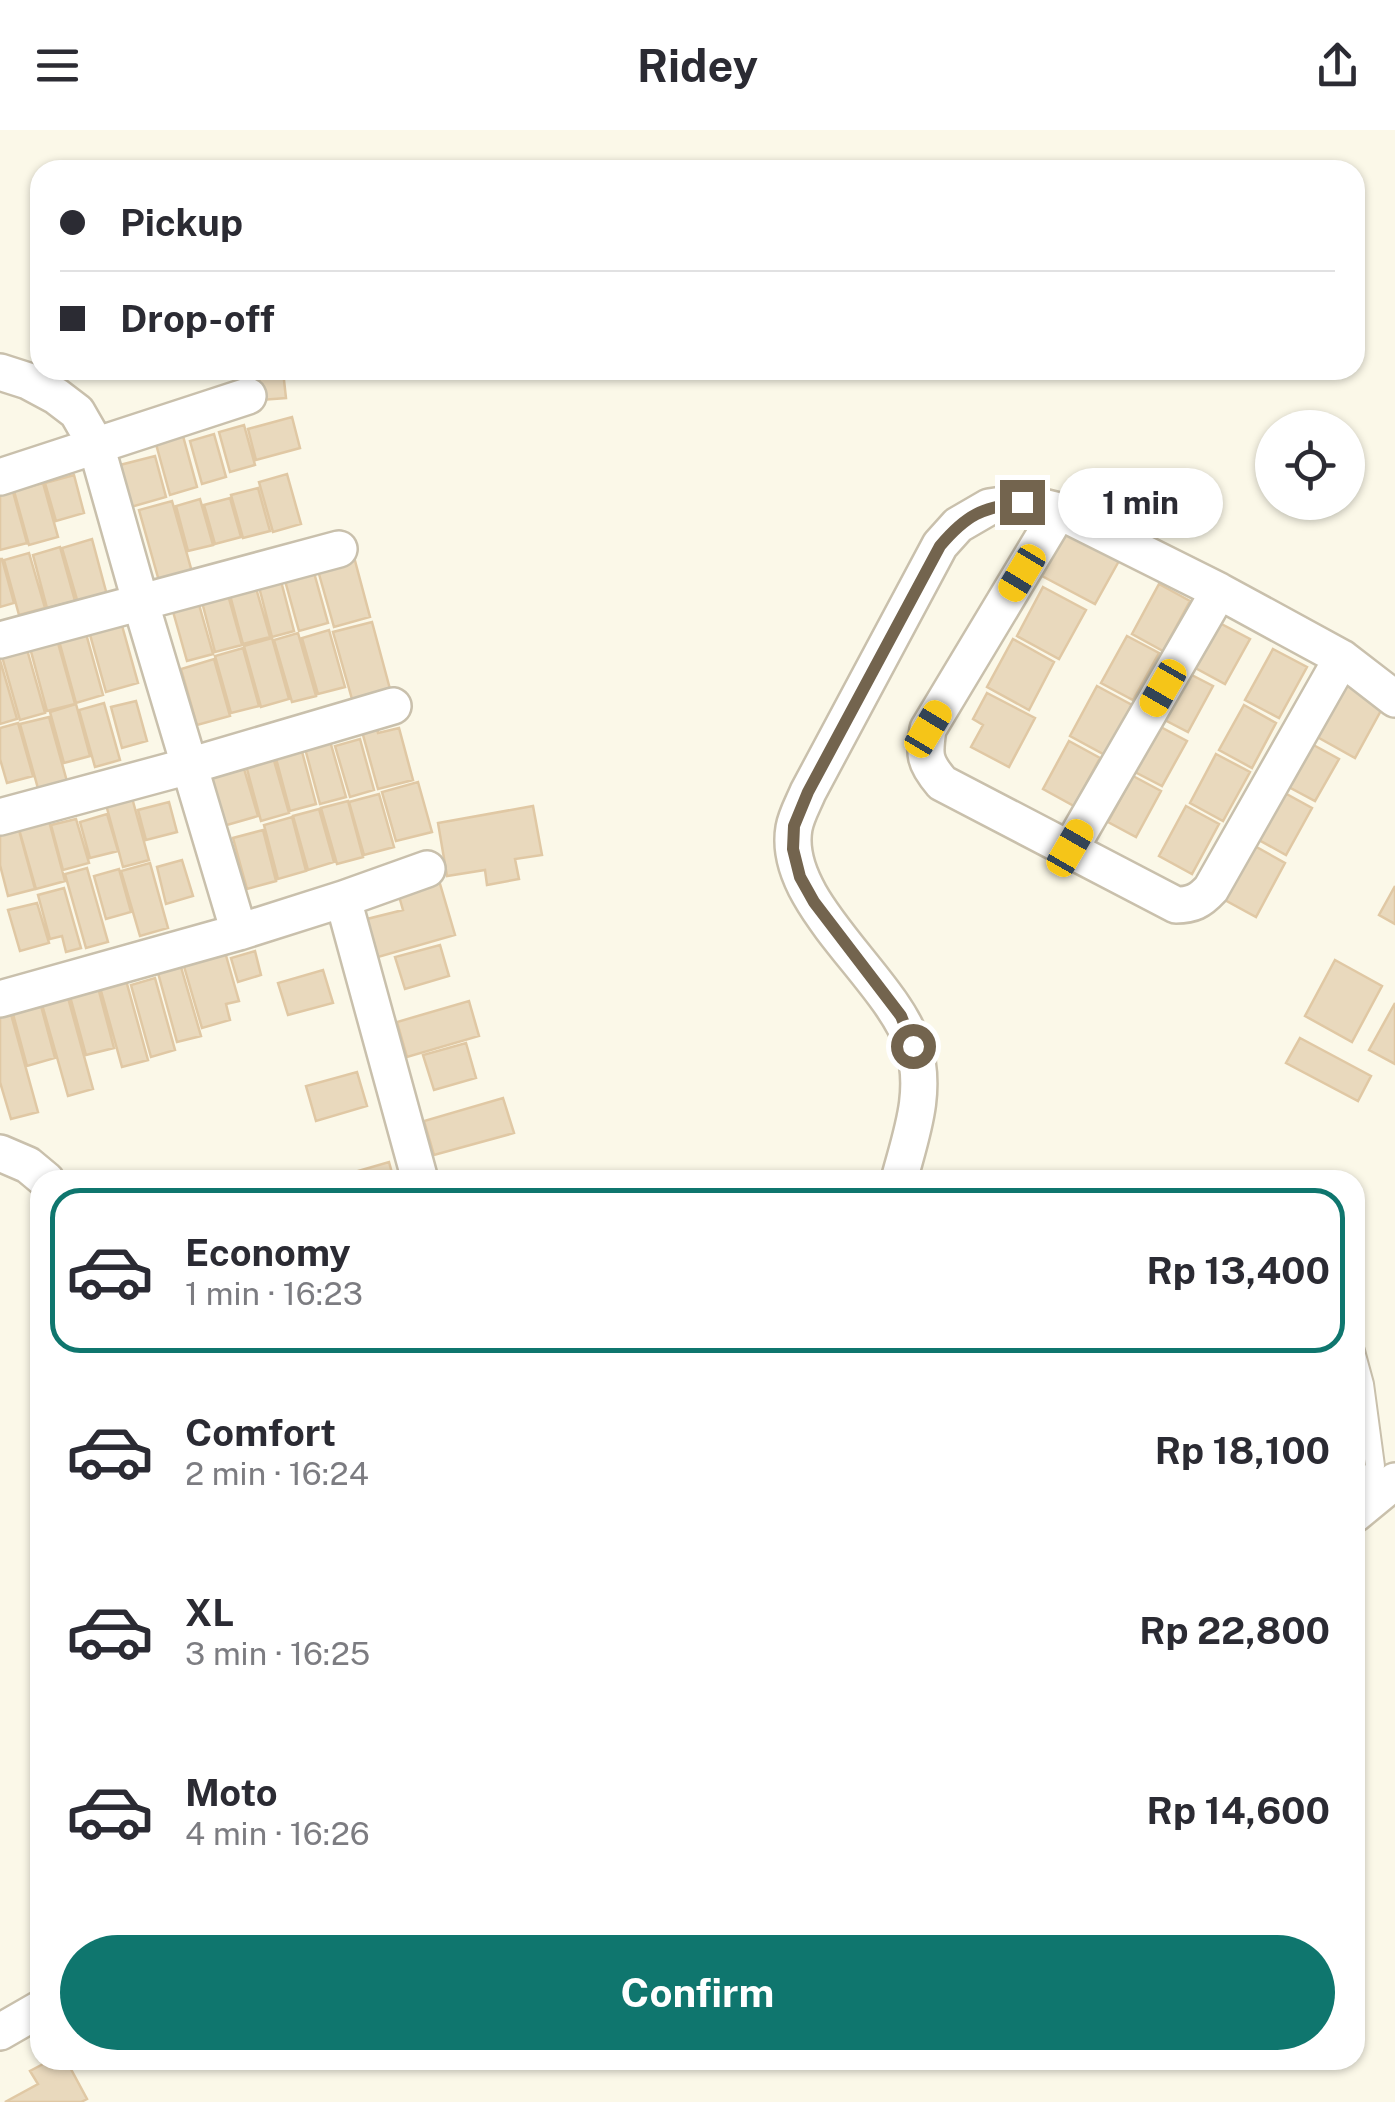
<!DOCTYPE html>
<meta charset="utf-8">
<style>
:root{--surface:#fff;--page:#f7f7f7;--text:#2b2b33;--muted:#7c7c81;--line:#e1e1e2;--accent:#0f766e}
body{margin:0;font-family:"Public Sans",sans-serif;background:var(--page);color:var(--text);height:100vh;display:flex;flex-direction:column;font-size:38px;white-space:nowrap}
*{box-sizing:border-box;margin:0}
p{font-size:32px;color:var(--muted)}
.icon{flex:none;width:55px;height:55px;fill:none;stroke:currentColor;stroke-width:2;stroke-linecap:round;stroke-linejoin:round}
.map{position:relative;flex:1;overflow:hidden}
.panel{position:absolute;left:30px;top:1040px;width:1335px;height:900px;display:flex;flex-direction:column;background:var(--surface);border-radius:30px;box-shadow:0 2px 8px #0004}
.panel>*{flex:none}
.hud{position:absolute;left:30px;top:30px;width:1335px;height:220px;border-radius:30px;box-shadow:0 2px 8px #0004;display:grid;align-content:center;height:220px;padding:0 30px;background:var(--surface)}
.controls{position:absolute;left:1255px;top:280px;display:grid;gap:20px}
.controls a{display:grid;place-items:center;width:110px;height:110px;border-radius:50%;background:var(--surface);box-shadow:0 2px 8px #0004;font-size:50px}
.end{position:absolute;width:45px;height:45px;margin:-22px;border:12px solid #73644e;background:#fff;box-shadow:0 0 0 5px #fff}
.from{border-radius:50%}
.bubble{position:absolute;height:70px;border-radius:35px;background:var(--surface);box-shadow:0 2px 8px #0004;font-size:32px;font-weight:700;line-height:70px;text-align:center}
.car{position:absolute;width:30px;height:60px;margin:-30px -15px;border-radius:12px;box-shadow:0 0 8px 2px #0007;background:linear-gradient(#f5c518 24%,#345 0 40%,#f5c518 0 76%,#345 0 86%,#f5c518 0)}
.hud b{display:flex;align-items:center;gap:35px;height:95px;font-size:38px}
.hud b+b{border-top:2px solid var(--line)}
.hud i{width:25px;height:25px;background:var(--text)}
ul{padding:18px 0 0;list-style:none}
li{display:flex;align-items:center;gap:30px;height:165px;margin:0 20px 15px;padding:0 10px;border:5px solid transparent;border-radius:30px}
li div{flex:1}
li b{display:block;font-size:38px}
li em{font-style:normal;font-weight:700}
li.active{border-color:var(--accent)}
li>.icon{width:90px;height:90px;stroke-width:1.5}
.button{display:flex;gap:20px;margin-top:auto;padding:20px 30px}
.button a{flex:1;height:115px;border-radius:60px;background:var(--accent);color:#fff;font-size:40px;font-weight:700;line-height:115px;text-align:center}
header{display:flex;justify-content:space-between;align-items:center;height:130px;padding:0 30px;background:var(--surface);font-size:45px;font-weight:700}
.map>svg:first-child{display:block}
.building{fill:#e9d9bd;stroke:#e0c8a4;stroke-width:2.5}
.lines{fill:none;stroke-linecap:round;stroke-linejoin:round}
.lane-casing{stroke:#c9c0ac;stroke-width:22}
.street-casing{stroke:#c9c0ac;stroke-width:40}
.lane{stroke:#fff;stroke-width:18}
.street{stroke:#fff;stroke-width:35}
.route{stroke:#73644e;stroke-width:12}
</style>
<header><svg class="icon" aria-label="menu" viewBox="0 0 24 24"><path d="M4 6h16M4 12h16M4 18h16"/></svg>Ridey<svg class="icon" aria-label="share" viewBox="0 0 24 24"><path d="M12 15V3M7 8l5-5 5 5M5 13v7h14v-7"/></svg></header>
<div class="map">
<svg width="1395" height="1972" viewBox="0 0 1395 1972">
<rect width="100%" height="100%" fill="#fbf8e8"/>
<!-- building -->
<path class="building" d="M283,241L286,268L261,270L259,243Z
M292,287L300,318L256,330L248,299Z
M244,295L255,335L230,342L219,302Z
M214,304L226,347L202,354L190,311Z
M183,306L197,357L170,365L156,314Z
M155,326L166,367L131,377L120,335Z
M287,344L301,394L273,402L259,352Z
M74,345L84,383L56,391L45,353Z
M43,353L58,407L29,415L14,361Z
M258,358L270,401L243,408L231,365Z
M13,362L27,413L0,420V365Z
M230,368L241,407L215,414L204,375Z
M200,369L213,415L188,421L176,376Z
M172,371L192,442L159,451L139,380Z
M1067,400L1120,429L1095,474L1042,446Z
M92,409L107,465L78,473L62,418Z
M60,417L75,471L47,478L33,425Z
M29,423L45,478L19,485L4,430Z
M354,427L370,487L334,497L317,437Z
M0,429H2L14,473L0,477Z
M313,439L328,493L299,501L284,447Z
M281,451L294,501L272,507L259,457Z
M1159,454L1190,471L1163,521L1132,504Z
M1043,457L1086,480L1059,529L1017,506Z
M256,458L270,507L243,514L230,465Z
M228,465L242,515L215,522L202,472Z
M198,471L213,524L187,531L172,478Z
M1212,489L1250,509L1225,554L1188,534Z
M121,492L138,553L106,562L89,501Z
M372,492L390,559L352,569L333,502Z
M85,500L103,565L76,573L58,507Z
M329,500L345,557L318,564L302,508Z
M298,503L316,566L292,572L274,510Z
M56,506L75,574L47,581L29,514Z
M1127,506L1159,523L1133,570L1101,553Z
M272,508L289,569L261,577L244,516Z
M1013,509L1054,532L1029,580L987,557Z
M26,516L45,583L20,590L1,523Z
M243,518L259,576L231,583L215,526Z
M1273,519L1307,537L1279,588L1245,570Z
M214,529L230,586L197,595L181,539Z
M0,530L17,589L0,594Z
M1184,541L1213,556L1188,602L1159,587Z
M1340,552L1384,575L1355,628L1312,604Z
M1097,556L1132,575L1105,625L1070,606Z
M987,563L1035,588L1009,637L971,617L983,595L973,589Z
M136,571L147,611L122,618L111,577Z
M104,573L120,630L95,637L79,580Z
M76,574L90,626L64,633L50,582Z
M1244,575L1276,593L1252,638L1219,620Z
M49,587L68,655L39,662L20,594Z
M374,590L378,603L399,598L413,650L378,659L360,594Z
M18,593L33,646L7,653L0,629V598Z
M1157,595L1187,611L1162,656L1133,641Z
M328,604L346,667L320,674L303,611Z
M360,609L374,660L350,667L335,616Z
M1069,611L1100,628L1074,676L1043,659Z
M1308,612L1339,629L1315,671L1285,655Z
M300,614L316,674L290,681L274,621Z
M271,620L289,683L261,691L244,628Z
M1216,624L1250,642L1223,691L1190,673Z
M242,632L258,686L220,697L205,642Z
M1133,646L1161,661L1136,707L1108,692Z
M418,652L432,702L396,711L382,662Z
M1283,662L1312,678L1286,725L1257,709Z
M131,664L149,730L123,737L105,671Z
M379,664L394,717L364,725L349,672Z
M348,671L363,727L337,734L321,678Z
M169,672L177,702L146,710L138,680Z
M533,676L542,725L515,729L519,749L487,755L485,740L447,746L438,693Z
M1186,676L1219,694L1192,744L1159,726Z
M319,679L334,732L308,740L293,686Z
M107,684L118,721L90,728L80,692Z
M292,687L306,741L278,749L264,695Z
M76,689L89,733L63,740L51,695Z
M49,691L65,751L36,759L19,699Z
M17,693L35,759L8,766L0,735V698Z
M263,700L276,751L247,759L233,708Z
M1253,715L1285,733L1256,787L1223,769Z
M182,730L193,766L166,774L157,737Z
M150,733L168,798L140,806L121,741Z
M87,738L108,812L86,818L65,744Z
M119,739L131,782L106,789L94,746Z
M438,747L455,805L378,827L367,789L403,780L397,759Z
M1395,756V794L1379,785Z
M64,758L81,818L66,822L62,806L50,809L38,765Z
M37,773L49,813L20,821L8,780Z
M440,815L449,846L405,859L395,827Z
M255,821L261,845L238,852L231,828Z
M225,822L239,871L226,874L230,890L202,898L183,833Z
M1335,830L1382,856L1352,912L1305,886Z
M181,837L201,906L177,912L158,843Z
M323,840L333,873L288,885L278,853Z
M124,843L148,930L122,937L98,850Z
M155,848L175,920L151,927L131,855Z
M96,850L114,918L86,925L68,859Z
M67,864L93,959L68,966L41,871Z
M469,871L479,906L407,927L397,892Z
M1395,873V934L1369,920Z
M41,876L55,928L27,936L13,884Z
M9,877L38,982L11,989L0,952V879Z
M1300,908L1371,946L1358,971L1286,933Z
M466,913L476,948L434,960L423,925Z
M357,942L367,976L316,991L306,956Z
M503,968L514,1003L434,1025L424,991Z
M389,1032L394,1050H327Z
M51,1930H66L87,1969L81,1972H5L38,1954L30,1941Z"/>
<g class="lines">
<!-- lane casing -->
<g class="lane-casing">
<path id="lane" d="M1355,1221L1364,1254L1375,1336L1359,1370"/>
</g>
<!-- street casing -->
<g class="street-casing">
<path id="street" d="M0,242L28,251L56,266L77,282L96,315L141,474L239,802L343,769L420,1050
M0,347L248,266
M1059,381L928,599C924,625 924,632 942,653L1176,775C1192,775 1200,771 1211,759L1342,528
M0,510L339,419
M0,687L189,636L393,576
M1070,719L1219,461
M343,769L427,739
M0,869L239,802
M0,1023L28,1035L46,1050
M899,1050C911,1005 928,961 913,915C890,846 781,772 794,698C796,686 803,674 808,662L940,415L958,395L989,377L1022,372L1059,381L1219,461L1342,528L1395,569
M1355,1384L1395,1351
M0,1902L40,1879"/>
</g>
<!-- lane -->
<use href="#lane" class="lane"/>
<!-- street -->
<use href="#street" class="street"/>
</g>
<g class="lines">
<!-- route -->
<path class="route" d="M913,916L901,886L814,772L800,747L793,719L794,696L808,662L940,416C967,384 982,378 1022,372"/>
</g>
</svg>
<div class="controls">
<a><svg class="icon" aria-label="locate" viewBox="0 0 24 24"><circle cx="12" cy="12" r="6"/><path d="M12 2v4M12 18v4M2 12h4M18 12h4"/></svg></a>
</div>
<i class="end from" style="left:913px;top:916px"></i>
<i class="end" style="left:1022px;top:372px"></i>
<div class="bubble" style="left:1058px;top:338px;width:165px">1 min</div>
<i class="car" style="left:1022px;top:443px;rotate:211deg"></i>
<i class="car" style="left:1163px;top:558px;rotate:210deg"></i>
<i class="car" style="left:928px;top:599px;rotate:31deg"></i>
<i class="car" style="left:1070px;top:718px;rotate:30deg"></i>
<div class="hud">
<b><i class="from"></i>Pickup</b>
<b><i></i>Drop-off</b>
</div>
<section class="panel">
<ul>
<li class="active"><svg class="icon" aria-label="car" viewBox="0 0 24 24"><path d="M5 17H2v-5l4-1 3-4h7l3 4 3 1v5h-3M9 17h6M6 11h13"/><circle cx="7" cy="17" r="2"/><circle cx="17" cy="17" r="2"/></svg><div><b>Economy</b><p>1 min · 16:23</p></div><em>Rp 13,400</em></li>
<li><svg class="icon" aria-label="car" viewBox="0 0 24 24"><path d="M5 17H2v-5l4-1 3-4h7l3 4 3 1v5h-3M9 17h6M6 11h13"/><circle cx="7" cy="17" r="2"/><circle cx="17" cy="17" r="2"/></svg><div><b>Comfort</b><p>2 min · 16:24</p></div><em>Rp 18,100</em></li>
<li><svg class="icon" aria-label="car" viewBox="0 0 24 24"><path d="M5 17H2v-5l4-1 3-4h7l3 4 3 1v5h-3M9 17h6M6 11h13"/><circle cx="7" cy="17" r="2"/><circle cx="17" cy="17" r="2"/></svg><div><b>XL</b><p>3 min · 16:25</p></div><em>Rp 22,800</em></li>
<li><svg class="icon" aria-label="car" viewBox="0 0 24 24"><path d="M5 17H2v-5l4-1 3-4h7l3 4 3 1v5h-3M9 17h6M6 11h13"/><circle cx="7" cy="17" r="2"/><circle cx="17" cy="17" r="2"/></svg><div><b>Moto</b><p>4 min · 16:26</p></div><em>Rp 14,600</em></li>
</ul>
<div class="button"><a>Confirm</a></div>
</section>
</div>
